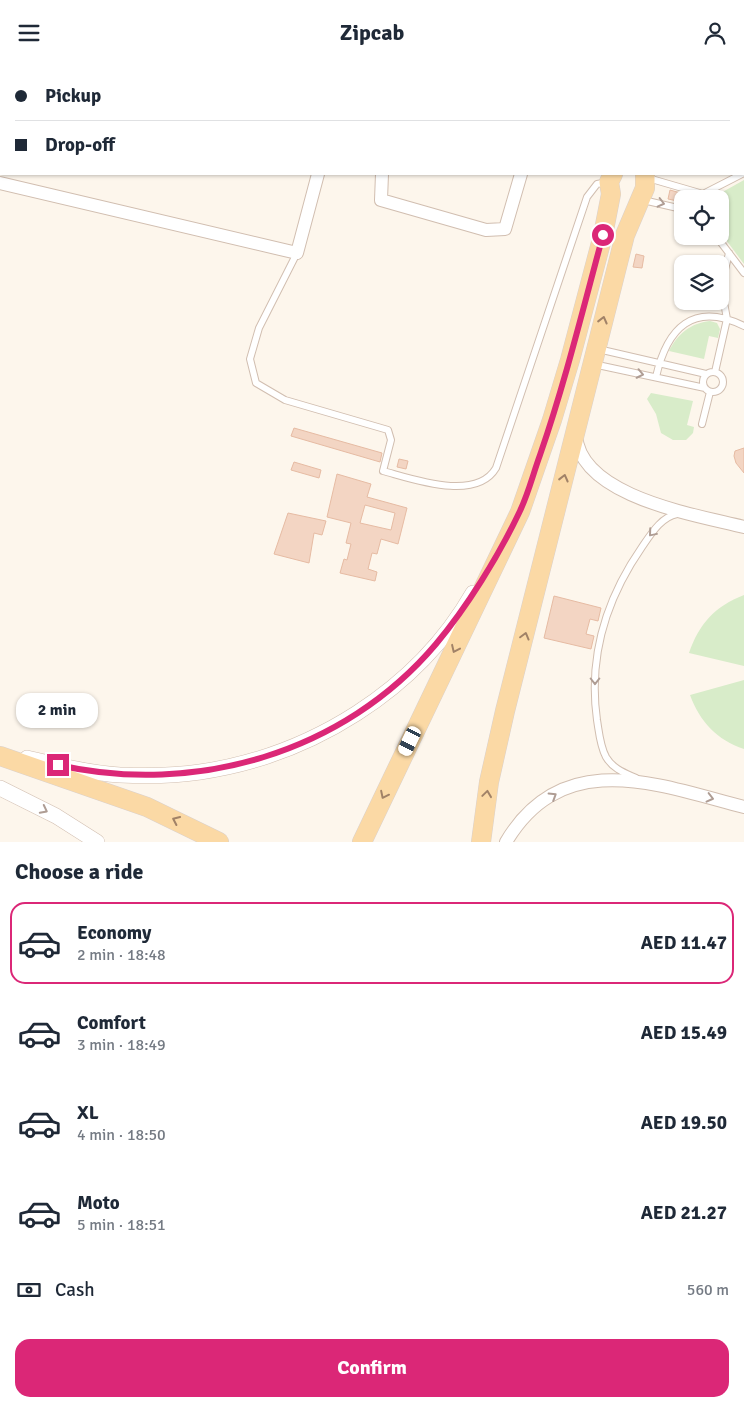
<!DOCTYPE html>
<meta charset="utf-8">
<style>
:root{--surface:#fff;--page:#f2f2f3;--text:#1f2937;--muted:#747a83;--line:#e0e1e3;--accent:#db2777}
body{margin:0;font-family:Signika,sans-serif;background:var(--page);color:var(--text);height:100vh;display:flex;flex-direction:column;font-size:19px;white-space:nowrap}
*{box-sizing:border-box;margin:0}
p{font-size:16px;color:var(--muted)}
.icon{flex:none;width:28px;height:28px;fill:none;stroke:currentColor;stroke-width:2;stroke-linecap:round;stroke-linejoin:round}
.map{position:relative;height:777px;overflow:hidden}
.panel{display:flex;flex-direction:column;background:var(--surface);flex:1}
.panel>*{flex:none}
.hud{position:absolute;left:0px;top:0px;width:745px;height:110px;box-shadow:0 1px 4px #0004;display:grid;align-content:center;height:110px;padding:0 15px;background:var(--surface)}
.fabs{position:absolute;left:674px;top:125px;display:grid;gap:10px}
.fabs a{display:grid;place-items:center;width:55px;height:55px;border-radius:10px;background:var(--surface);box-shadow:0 1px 4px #0004;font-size:25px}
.end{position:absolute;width:22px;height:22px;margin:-11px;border:6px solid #db2777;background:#fff;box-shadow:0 0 0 2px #fff}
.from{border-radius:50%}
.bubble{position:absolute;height:35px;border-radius:15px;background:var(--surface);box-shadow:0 1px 4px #0004;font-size:16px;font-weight:700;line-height:35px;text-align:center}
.car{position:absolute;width:15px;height:30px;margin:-15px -8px;border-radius:6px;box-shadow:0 0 4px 1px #0007;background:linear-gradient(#fff 24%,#345 0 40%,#fff 0 76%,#345 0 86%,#fff 0)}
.hud b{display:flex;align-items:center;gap:18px;height:48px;font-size:19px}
.hud b+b{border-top:1px solid var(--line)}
.hud i{width:12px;height:12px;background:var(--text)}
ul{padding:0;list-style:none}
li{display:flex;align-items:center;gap:15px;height:82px;margin:0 10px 8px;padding:0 5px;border:2px solid transparent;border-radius:15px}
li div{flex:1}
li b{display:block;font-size:19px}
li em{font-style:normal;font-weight:700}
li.selected{border-color:var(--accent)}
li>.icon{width:45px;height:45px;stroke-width:1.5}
h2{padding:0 15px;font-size:22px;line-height:60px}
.pay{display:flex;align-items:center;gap:12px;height:55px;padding:0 15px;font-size:19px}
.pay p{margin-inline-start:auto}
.cta{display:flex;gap:10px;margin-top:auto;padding:10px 15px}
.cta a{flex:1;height:58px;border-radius:15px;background:var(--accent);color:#fff;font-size:20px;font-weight:700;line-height:58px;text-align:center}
header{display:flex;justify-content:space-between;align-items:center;height:65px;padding:0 15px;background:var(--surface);font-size:22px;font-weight:700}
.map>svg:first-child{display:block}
.green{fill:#d8ecc9}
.building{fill:#f3d5c3;stroke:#e6bba3;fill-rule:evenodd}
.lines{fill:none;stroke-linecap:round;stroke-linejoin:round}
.service-casing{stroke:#d1beb0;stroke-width:8}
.minor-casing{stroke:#d1beb0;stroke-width:14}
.tertiary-casing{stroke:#d1beb0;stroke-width:16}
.primary-casing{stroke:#dad1cd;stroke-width:20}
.service{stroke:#fff;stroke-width:6}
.minor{stroke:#fff;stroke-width:12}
.tertiary{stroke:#fff;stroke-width:15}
.primary{stroke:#fbd9a5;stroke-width:19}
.oneway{stroke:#af9d94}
.oneway2{stroke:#a18267}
.route{stroke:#db2777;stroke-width:6}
</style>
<header><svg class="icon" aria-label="menu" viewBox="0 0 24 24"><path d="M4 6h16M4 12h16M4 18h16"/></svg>Zipcab<svg class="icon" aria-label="person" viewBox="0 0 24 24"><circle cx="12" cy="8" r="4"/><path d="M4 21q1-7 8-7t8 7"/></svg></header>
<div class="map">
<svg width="744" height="777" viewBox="0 0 744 777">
<rect width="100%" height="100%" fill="#fdf6ec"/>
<!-- green -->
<path class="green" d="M744,115V199L720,167V134H710Z
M710,256L717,258L720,264L718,273L709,271L704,294L669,286C677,270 690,258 710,256Z
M651,328L693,336L687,360L694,362L693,368L686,375H673L661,368L656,349L647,334Z
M744,530V601L689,588C699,559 715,541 744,530Z
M744,615V684C717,675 700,657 690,630Z"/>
<!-- building -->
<path class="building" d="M670,125L684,129L682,137L668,134Z
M636,189L644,191L642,203L633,202Z
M294,363L382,388L380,397L291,371Z
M744,383V408L736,398L734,391L735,386Z
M399,394L408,396L406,404L397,402Z
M294,397L321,405L319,413L291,405Z
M337,409L371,419L367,432L407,443L398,479L381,474L377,489L372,488L368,504L377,507L375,516L340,508L344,494L347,495L351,479L346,478L351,458L327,452ZM365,440L395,448L391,465L360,458Z
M288,448L326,456L322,470L314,468L309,498L274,489Z
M554,531L601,543L598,556L590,554L586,569L594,571L591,584L544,573Z"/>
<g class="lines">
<!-- service casing -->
<g class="service-casing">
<path id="service" d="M648,113L703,129L742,109
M643,135L682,144
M716,171L744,208
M297,188L259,263L250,294L256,318L285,335L388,365L391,375L383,406C413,414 476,437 496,403L587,132L597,119L608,117
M598,284L706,309
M593,299L705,323
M703 317a10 10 0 1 1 20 0a10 10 0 1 1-20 0Z
M715,307L727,254L721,221L729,188
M656,312C667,263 693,236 744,261
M702,359L710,327
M636,713C625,708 613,704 606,692C600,681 599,667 597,655C588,591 606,534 642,482C651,469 661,452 677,449"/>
</g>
<!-- minor casing -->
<g class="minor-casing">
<path id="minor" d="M345,1L346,0
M416,1V0
M553,1V0
M382,109L381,135L486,165L505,164L521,109
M0,118L297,188L318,109
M576,370C580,432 697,450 744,462
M506,777C563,681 659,720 744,742"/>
</g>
<!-- tertiary casing -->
<g class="tertiary-casing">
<path id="tertiary" d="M27,693C57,700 89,708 120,710C146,711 174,711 200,707C310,691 417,626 473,528
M0,723L56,751L97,777"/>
</g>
<!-- primary casing -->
<g class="primary-casing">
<path id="primary" d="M645,1L646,0
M667,1L668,0
M0,691L147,742L219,777
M362,777L520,447L552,355L570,295L603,170L611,129L609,117L613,109
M481,777L489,717L505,646L625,170L645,123V109"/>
</g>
<!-- service -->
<use href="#service" class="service"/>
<!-- minor -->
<use href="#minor" class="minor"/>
<!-- tertiary -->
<use href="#tertiary" class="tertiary"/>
<!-- primary -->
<use href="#primary" class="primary"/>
</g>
<!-- one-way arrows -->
<defs><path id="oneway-chevron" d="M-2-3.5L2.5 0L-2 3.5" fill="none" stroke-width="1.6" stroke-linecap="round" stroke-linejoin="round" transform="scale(1.25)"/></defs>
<g class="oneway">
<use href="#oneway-chevron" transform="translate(661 138) rotate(14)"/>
<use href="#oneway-chevron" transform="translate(640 309) rotate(12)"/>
<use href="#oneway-chevron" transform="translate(652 468) rotate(130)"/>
<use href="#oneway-chevron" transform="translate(595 616) rotate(90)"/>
<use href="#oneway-chevron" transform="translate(553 731) rotate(-32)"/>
<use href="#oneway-chevron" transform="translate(710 733) rotate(14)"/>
<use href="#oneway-chevron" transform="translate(44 745) rotate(27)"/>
</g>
<g class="oneway2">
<use href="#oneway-chevron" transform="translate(603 255) rotate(-76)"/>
<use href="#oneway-chevron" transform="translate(564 413) rotate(-76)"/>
<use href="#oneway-chevron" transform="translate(525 571) rotate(-75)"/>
<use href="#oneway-chevron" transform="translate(455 584) rotate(115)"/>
<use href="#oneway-chevron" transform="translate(487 729) rotate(-82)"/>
<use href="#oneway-chevron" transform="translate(384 730) rotate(116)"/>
<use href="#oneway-chevron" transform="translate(176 755) rotate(-155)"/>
</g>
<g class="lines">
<!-- route -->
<path class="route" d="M58,700C195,731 344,688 436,579C467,542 498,492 519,448C528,430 533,409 540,390C565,318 583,244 603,170"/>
</g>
</svg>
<div class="fabs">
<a><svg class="icon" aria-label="locate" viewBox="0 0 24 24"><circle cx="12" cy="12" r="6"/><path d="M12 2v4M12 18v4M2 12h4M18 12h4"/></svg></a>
<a><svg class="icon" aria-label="layers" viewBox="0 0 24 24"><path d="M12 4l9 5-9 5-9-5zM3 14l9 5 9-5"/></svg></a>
</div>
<i class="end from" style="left:603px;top:170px"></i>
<i class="end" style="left:58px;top:700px"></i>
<div class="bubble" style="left:16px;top:628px;width:82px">2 min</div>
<i class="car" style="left:410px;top:676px;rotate:206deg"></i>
<div class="hud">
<b><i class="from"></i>Pickup</b>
<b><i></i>Drop-off</b>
</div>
</div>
<section class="panel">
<h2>Choose a ride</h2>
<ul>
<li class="selected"><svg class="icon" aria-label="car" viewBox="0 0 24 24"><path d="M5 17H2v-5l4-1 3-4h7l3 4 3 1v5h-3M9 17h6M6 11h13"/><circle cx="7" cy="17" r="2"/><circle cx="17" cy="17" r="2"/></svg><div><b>Economy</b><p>2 min · 18:48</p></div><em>AED 11.47</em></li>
<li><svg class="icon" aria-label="car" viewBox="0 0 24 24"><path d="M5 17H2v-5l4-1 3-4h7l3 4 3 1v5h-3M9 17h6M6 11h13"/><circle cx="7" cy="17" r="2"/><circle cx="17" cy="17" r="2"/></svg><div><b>Comfort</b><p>3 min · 18:49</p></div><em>AED 15.49</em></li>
<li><svg class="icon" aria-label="car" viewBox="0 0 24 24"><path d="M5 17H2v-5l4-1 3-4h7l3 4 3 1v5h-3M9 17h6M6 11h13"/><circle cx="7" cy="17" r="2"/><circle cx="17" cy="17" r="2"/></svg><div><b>XL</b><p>4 min · 18:50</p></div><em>AED 19.50</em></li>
<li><svg class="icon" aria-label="car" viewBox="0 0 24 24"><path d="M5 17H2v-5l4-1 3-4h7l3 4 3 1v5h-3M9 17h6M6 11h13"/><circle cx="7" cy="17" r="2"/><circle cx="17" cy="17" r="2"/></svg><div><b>Moto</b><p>5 min · 18:51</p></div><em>AED 21.27</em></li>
</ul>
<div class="pay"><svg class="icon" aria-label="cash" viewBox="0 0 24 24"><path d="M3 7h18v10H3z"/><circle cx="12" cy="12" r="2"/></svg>Cash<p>560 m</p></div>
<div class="cta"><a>Confirm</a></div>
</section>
